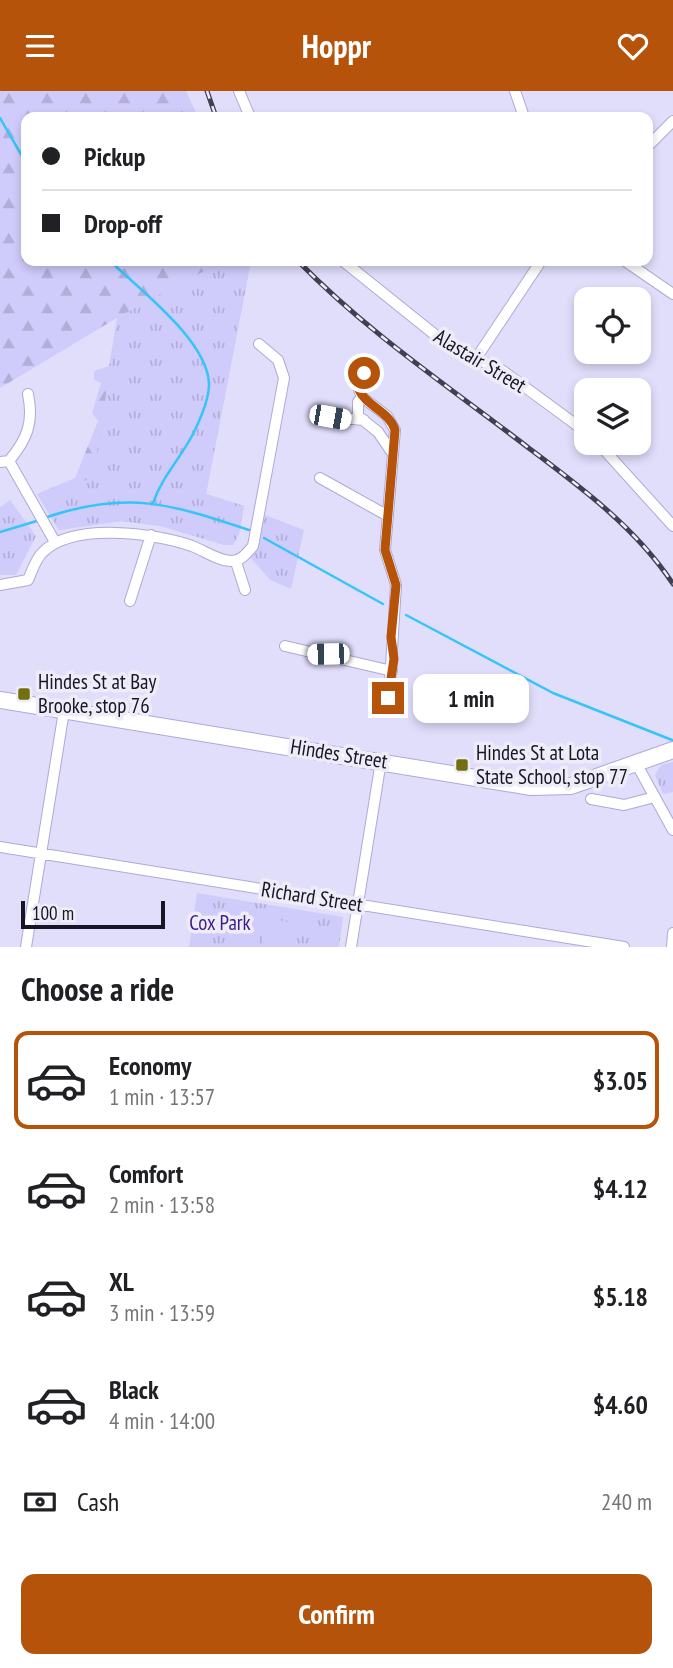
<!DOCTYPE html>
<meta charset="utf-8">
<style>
:root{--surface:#fff;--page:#f6f6f6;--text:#202124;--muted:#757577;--line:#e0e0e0;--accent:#b45309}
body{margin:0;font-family:"PT Sans Narrow",sans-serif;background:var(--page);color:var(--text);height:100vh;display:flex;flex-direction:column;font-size:26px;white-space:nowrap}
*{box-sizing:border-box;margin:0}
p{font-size:23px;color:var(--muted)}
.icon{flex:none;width:38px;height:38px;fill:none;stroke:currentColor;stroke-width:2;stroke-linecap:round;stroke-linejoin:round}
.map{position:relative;height:856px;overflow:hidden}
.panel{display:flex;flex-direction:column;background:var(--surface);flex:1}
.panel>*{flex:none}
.top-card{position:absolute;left:21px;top:21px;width:632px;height:154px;border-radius:14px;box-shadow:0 4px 10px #0003;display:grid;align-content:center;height:154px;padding:0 21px;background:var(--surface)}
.controls{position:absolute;left:574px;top:196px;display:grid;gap:14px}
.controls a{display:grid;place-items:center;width:77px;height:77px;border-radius:14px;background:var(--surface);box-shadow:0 4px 10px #0003;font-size:35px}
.scale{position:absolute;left:21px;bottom:18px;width:144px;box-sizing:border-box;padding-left:7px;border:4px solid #171526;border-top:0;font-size:19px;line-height:24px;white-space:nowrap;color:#171526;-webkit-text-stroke:5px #eeedf7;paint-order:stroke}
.end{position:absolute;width:32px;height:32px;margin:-16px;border:9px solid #b45309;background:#fff;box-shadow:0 0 0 4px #fff}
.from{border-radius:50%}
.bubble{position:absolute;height:49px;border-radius:14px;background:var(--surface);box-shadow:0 4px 10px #0003;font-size:23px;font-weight:700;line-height:49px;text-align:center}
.car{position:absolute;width:21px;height:42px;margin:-21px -10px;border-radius:9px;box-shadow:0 0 5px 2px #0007;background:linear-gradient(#fff 24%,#345 0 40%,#fff 0 76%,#345 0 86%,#fff 0)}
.top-card b{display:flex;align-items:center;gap:24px;height:66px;font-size:26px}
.top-card b+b{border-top:2px solid var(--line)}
.top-card i{width:18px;height:18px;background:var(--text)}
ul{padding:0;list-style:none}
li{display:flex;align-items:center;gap:21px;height:98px;margin:0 14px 10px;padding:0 7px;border:4px solid transparent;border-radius:14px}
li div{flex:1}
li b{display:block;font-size:26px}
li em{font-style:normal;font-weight:700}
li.active{border-color:var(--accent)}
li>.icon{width:63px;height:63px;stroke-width:1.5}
h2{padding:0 21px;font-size:32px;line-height:84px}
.pay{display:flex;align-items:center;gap:18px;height:77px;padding:0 21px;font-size:26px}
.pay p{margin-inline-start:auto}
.cta{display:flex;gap:14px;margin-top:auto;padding:14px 21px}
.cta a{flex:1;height:80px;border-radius:14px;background:var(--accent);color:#fff;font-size:28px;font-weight:700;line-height:80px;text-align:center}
header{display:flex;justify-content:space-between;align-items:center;height:91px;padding:0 21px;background:var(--accent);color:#fff;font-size:32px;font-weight:700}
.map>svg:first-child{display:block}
.forest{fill:url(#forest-firs)}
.park{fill:url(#park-tufts)}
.pitch{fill:#cfccfc}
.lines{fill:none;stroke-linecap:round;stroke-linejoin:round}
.stream{stroke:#37c4f9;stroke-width:2.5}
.street-casing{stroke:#ada9d7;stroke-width:12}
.secondary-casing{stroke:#ada9d7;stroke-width:18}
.street{stroke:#fff;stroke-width:10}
.secondary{stroke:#fff;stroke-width:16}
.rail-casing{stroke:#413f53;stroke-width:5}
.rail{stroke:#eeedf7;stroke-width:2.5;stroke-dasharray:8;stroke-linecap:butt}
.route{stroke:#b45309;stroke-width:9}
.poi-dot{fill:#716f11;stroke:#eeedf7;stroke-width:2.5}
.labels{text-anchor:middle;stroke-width:7;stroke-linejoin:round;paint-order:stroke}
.street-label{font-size:21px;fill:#171526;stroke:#eeedf7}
.poi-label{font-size:21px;fill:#171526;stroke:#eeedf7;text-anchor:start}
.park-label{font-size:21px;fill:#3e1d8b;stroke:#eeedf7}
</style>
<header><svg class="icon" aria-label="menu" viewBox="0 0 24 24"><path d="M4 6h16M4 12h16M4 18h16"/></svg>Hoppr<svg class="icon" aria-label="heart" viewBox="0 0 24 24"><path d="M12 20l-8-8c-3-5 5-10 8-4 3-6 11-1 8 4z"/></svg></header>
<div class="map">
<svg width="673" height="856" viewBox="0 0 673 856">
<defs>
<pattern id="forest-firs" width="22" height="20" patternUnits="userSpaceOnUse" patternTransform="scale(1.75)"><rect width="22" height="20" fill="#cfccfc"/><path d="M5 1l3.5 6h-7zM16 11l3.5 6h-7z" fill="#b1aed8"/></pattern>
<pattern id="park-tufts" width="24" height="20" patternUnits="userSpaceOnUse" patternTransform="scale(1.75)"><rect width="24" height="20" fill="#cfccfc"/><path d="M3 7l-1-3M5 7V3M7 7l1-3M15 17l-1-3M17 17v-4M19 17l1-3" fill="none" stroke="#b1aed8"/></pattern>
</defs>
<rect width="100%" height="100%" fill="#e0defb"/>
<!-- forest -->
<path class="forest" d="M0,0H186L198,26H26V170H251L206,403L244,415L239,443L233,454H224L161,435L121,430L59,439L37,403L75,387L98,330L92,322L101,292L94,289V280L109,275L117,227L0,297Z"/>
<!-- park -->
<path class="park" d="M223,170H251L206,403L244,415L239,443L233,454H224L161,435L121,430L59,439L37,403L93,387L118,226Z
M10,409L36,445L16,484H0V416Z
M265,424L304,439L291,498L270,489L250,466L257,457Z
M673,671V701L663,703L655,684L661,674Z
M197,802L343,826L339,856H189Z"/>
<!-- pitch -->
<path class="pitch" d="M241,823L263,827L258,856H236Z
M267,827L289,831L285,856H263Z"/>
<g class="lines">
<!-- stream -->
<path class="stream" d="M0,27L26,72
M110,170C139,198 208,250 209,293C209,309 200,329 193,343C180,368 162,386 153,412
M47,426C128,399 171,413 249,439
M0,441L40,429
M264,447L383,513
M406,524L553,602L672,649"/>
<!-- street casing -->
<g class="street-casing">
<path id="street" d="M239,0L250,26
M515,0L524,26
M648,55L673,30
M343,170L449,255L503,280L586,341
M625,170L673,203
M477,266L541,170
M362,306L359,299L364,282
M330,326L364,329
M598,352L673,435
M9,370C27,348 34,332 28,303
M0,371L9,370L55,451
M320,387L388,425
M236,471L245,499
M0,494L28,489C32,480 36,467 43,461C74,431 155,442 192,455C205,460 218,470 232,470C241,470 247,462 253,455L284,287L278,269L259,253
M130,510L151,444
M285,555L392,580
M389,607L396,494L385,459L395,339L387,325L362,306L358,311V325L378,341L393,363
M636,672L673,739
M591,708L624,714L655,706
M0,756L624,856
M26,856L64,620
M351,856L381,670
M672,856L673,842"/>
</g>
<!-- secondary casing -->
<g class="secondary-casing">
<path id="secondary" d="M0,609L531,696L571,695L673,659"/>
</g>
<!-- street -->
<use href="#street" class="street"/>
<!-- secondary -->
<use href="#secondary" class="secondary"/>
<!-- rail casing -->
<g class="rail-casing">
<path id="rail" d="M207,0L216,26
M298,170C368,242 451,297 530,358C582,397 637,438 673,493"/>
</g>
<!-- rail -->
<use href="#rail" class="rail"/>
</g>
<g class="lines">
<!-- route -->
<path class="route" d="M364,282L359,299C366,315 389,320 395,339L385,459L396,494L391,546L394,568L388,607"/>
</g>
<!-- markers -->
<g class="poi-dot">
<rect x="17" y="596" width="14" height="14" rx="3.5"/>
<rect x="455" y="667" width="14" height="14" rx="3.5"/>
</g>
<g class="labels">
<!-- street labels -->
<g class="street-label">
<text transform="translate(480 270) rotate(31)" y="7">Alastair Street</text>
<text transform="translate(339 663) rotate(9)" y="7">Hindes Street</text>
<text transform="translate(312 806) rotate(9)" y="7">Richard Street</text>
</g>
<!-- poi labels -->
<g class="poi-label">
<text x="38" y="598">Hindes St at Bay<tspan x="38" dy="24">Brooke, stop 76</tspan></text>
<text x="476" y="669">Hindes St at Lota<tspan x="476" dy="24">State School, stop 77</tspan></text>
</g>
<!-- park labels -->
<g class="park-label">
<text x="220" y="839">Cox Park</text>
</g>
</g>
</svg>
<div class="controls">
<a><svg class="icon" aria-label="locate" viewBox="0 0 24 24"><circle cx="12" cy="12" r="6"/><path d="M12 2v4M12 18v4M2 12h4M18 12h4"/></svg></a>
<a><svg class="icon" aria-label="layers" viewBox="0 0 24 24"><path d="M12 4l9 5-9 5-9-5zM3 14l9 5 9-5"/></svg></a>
</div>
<div class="scale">100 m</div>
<i class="end from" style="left:364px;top:282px"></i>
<i class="end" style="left:388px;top:607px"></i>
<div class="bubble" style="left:413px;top:583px;width:116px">1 min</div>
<i class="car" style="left:330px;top:326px;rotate:100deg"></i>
<i class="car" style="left:328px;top:563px;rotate:269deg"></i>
<div class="top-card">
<b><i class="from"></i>Pickup</b>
<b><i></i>Drop-off</b>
</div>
</div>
<section class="panel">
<h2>Choose a ride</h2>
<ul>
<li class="active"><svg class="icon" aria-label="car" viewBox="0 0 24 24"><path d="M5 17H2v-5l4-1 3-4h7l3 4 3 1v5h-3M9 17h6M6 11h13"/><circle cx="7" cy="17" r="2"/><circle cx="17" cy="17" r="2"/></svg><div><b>Economy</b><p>1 min · 13:57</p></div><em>$3.05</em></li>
<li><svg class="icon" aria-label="car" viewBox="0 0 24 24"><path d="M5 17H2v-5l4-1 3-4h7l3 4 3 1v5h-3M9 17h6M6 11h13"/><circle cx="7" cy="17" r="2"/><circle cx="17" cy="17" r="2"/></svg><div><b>Comfort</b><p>2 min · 13:58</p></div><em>$4.12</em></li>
<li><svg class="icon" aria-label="car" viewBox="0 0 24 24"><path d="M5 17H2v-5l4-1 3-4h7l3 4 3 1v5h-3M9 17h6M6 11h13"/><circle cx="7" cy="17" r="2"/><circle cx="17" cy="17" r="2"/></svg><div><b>XL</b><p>3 min · 13:59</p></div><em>$5.18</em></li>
<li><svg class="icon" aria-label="car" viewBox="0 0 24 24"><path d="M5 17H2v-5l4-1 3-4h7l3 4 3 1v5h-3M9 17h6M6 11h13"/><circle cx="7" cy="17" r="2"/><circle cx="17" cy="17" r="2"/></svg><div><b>Black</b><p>4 min · 14:00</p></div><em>$4.60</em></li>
</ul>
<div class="pay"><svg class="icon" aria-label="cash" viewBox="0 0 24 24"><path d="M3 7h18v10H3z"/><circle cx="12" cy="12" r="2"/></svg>Cash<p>240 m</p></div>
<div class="cta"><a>Confirm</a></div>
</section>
